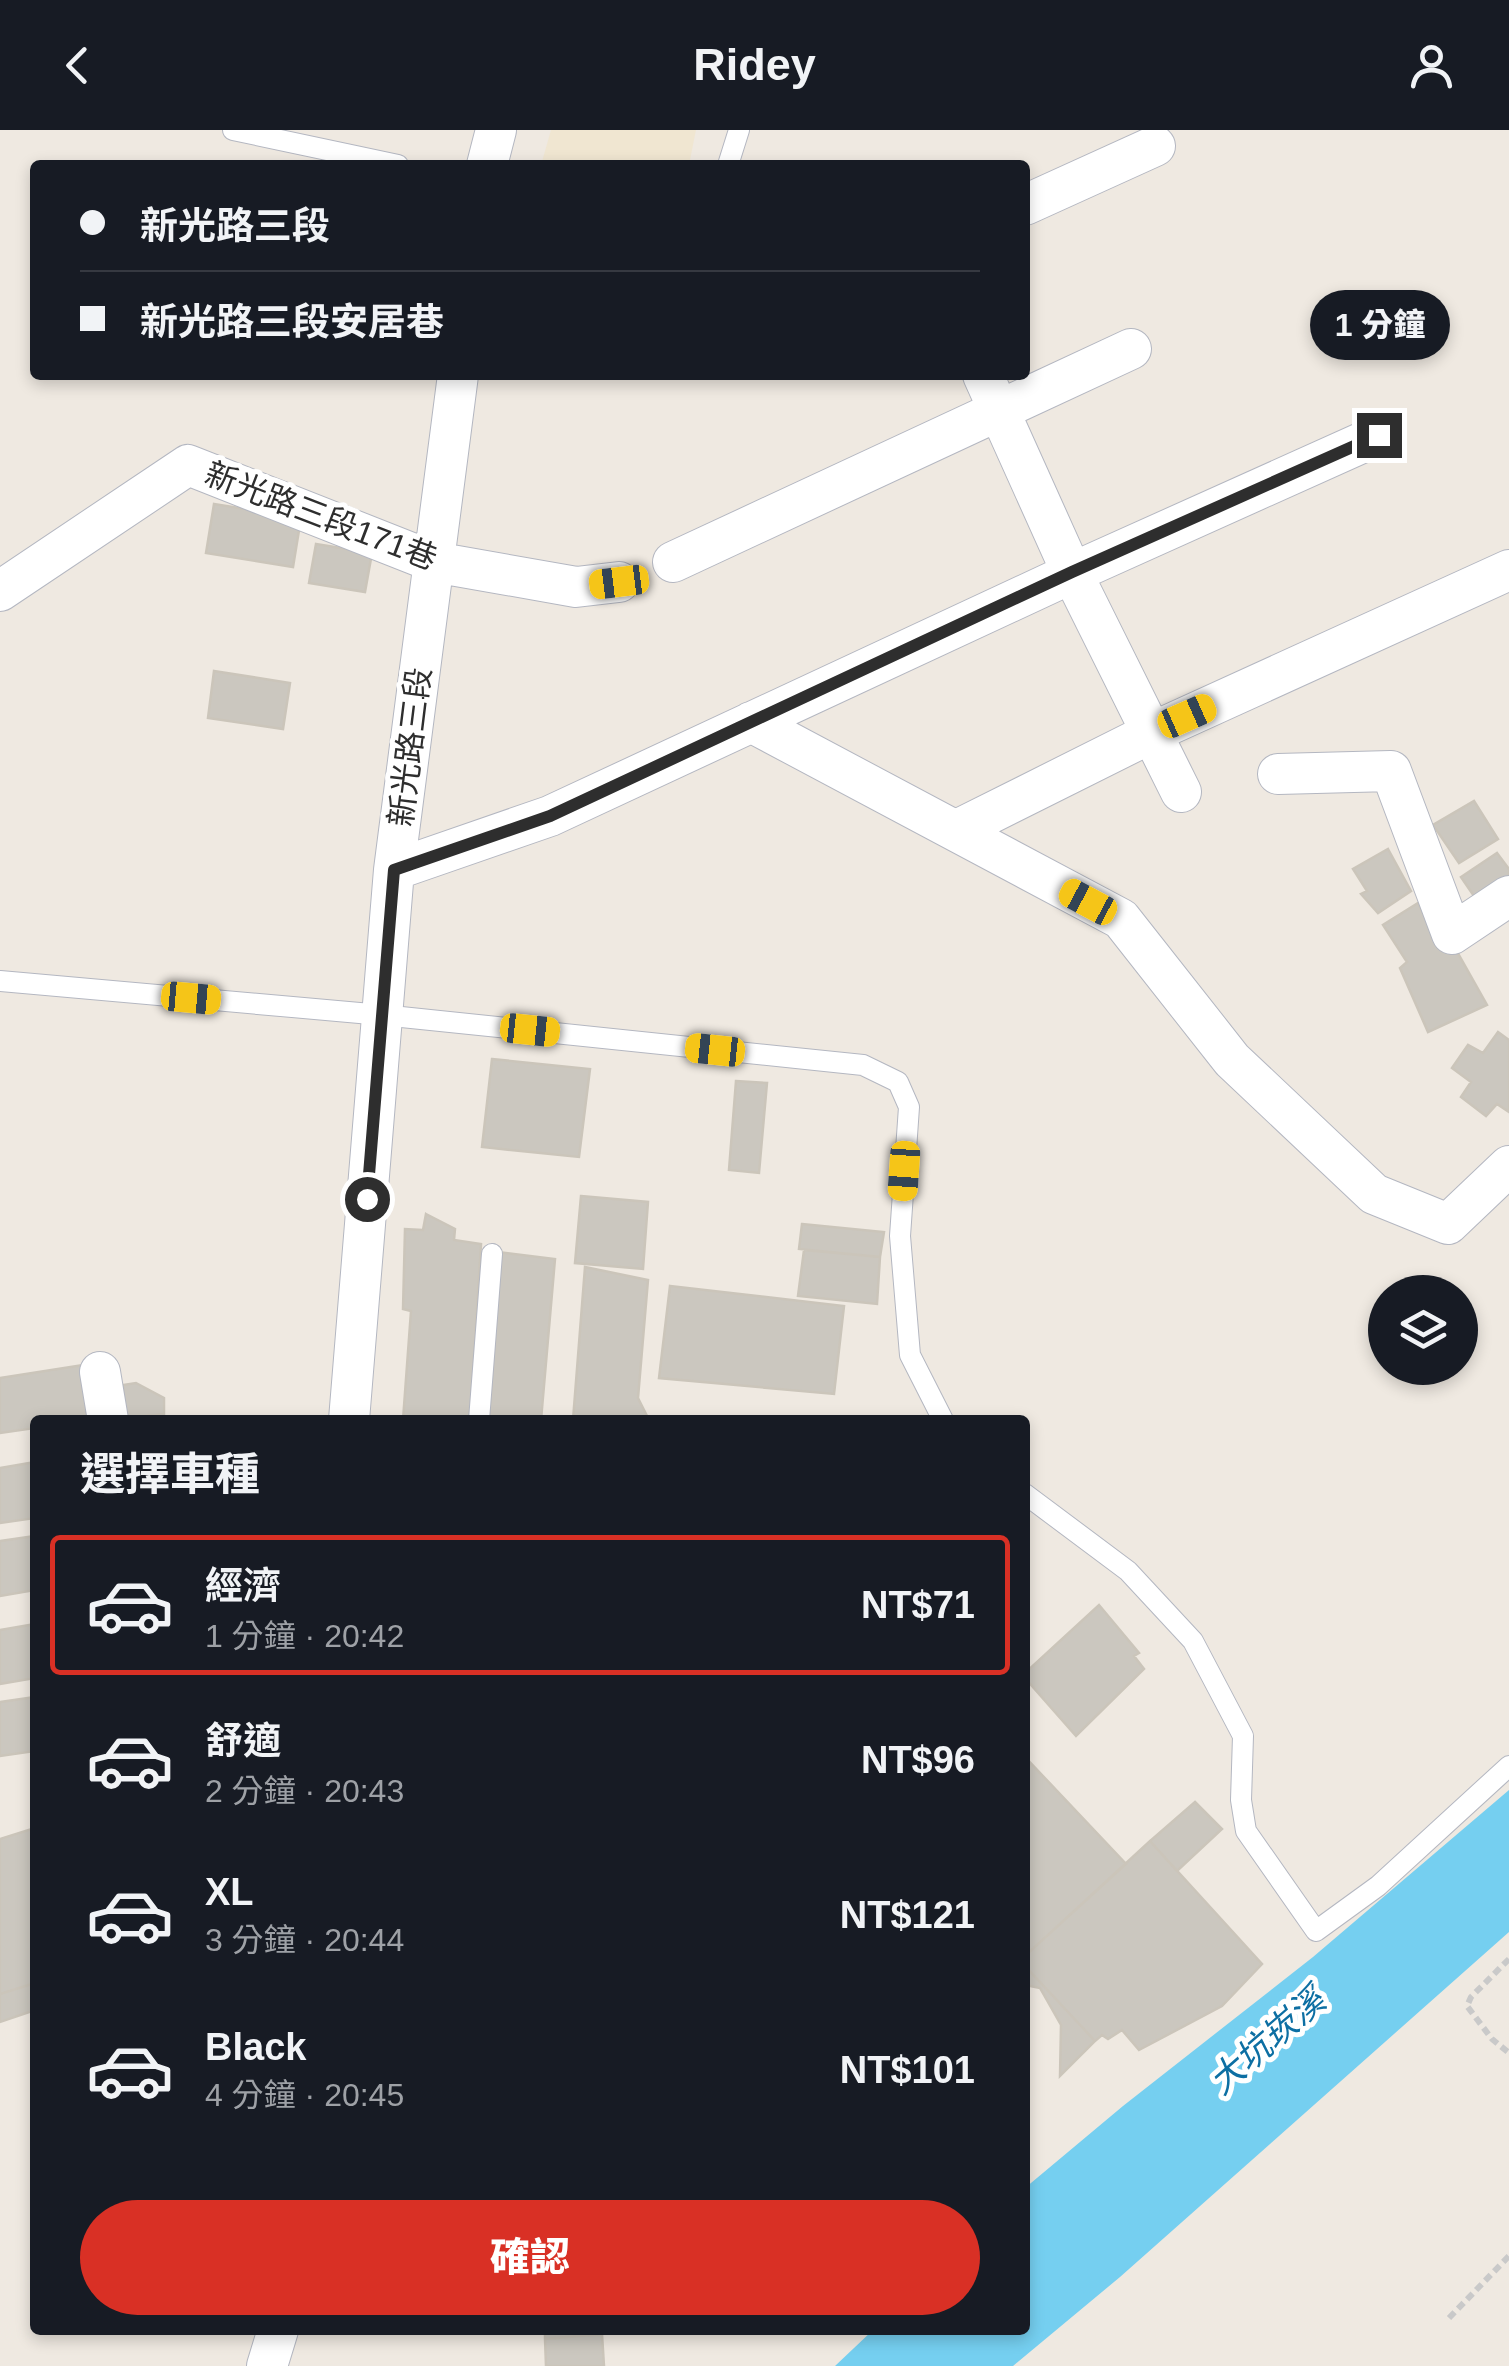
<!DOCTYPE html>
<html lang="zh-TW">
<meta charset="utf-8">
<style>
:root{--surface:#171b24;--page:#20242c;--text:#f1f3f6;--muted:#9ea1a6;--line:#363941;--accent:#d93025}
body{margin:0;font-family:Arial,"Noto Sans TC",sans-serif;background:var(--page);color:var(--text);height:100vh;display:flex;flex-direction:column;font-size:38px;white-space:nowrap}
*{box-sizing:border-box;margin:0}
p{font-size:32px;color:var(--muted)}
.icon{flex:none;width:55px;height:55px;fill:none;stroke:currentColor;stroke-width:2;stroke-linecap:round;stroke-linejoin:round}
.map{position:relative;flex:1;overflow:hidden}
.details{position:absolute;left:30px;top:1285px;width:1000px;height:920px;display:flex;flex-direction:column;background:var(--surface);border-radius:10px;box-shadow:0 5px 15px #0003}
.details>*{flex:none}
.banner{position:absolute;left:30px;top:30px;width:1000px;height:220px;border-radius:10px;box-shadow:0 5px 15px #0003;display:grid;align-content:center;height:220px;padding:0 50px;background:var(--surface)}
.controls{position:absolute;left:1368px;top:1145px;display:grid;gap:20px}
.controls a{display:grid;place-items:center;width:110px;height:110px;border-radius:50%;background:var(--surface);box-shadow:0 5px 15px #0003;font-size:50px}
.end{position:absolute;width:45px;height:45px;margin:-22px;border:12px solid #2e2e2e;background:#fff;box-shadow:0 0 0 5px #fff}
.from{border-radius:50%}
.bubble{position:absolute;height:70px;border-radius:35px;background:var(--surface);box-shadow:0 5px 15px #0003;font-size:32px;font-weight:800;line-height:70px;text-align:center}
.car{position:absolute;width:30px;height:60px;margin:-30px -15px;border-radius:12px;box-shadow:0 0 8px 2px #0007;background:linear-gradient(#f5c518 24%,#345 0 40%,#f5c518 0 76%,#345 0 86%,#f5c518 0)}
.banner b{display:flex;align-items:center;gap:35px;height:95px;font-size:38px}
.banner b+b{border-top:2px solid var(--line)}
.banner i{width:25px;height:25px;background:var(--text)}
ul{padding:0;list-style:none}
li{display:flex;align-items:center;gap:30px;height:140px;margin:0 20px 15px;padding:0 30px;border:5px solid transparent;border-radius:10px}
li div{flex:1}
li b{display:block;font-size:38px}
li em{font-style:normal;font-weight:800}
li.selected{border-color:var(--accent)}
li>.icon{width:90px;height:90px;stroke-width:1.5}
h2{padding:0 50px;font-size:45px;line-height:120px}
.primary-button{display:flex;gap:20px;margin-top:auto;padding:20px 50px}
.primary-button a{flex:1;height:115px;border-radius:60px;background:var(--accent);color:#fff;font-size:40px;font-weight:800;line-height:115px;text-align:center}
header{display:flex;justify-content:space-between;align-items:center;height:130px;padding:0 50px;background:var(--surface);font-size:45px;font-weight:800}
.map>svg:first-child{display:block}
.education{fill:#f0e6d1}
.water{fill:#75cff0}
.building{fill:#cbc7bf;stroke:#cbc5ba;stroke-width:2.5}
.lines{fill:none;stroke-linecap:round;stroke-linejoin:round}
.service-casing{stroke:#b4b7c1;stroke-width:22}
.minor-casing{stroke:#b4b7c1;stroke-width:42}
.path{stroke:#c9c9c9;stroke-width:6;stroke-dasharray:8 5;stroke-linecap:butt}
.service{stroke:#fff;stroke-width:20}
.minor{stroke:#fff;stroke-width:40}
.route{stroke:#2e2e2e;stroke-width:12}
.labels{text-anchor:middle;stroke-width:10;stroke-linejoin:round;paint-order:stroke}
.street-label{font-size:32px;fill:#2e2e2e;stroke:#fff}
.water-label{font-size:35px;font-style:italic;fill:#0d6fa3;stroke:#fff}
</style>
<header><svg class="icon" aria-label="back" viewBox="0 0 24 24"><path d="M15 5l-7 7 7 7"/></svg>Ridey<svg class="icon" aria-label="person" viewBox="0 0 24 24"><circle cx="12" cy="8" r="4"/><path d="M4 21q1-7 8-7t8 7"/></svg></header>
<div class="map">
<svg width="1509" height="2236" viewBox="0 0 1509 2236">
<rect width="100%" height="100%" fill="#efe9e1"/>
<!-- education -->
<path class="education" d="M551,0H696L689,35H541Z"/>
<!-- water -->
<path class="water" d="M1509,1660V1802L1120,2147L1013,2236H835L873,2200H1025V2058L1123,1976L1313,1827Z"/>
<!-- building -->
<path class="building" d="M214,374L301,388L293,437L206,423Z
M316,414L372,423L365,462L309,453Z
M214,541L290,553L283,599L208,588Z
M1474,671L1498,709L1459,733L1433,695Z
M1388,719L1411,761L1378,783L1361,764L1367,761L1353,739Z
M1497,723L1509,739V776L1489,788L1461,747Z
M1418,773L1440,817L1451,811L1487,875L1428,902L1400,838L1407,832L1383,795Z
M1498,902L1509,910V982L1497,974L1486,986L1461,967L1471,952L1452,938L1468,915L1483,923Z
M492,929L590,939L579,1027L482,1017Z
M736,951L767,953L759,1043L729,1040Z
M581,1066L648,1072L643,1139L575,1133Z
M426,1084L455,1099L454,1110L481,1114L470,1290H403L411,1181L403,1179L405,1099L423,1100Z
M802,1094L884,1102L880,1127L799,1119Z
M804,1120L880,1127L877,1174L798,1166Z
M498,1122L555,1129L541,1290H484Z
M585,1137L648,1150L638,1268L649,1290H573Z
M670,1156L844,1176L834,1264L659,1248Z
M90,1234L97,1288L35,1290V1298L0,1303V1248Z
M136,1253L164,1268V1284L126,1288L123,1255Z
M35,1332V1388L0,1393V1338Z
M35,1406V1460L0,1466V1411Z
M1099,1475L1139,1523L1134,1526L1144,1539L1076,1606L1025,1548V1543Z
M35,1494V1548L0,1554V1500Z
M35,1567V1621L0,1626V1572Z
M1025,1627L1126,1734L1025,1826Z
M1195,1672L1222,1699L1177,1741L1150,1711Z
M35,1698V1853L0,1864V1709Z
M1150,1711L1262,1834L1222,1876L1139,1920L1122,1900L1108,1909L1102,1905L1095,1911L1025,1836V1826Z
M1025,1836L1095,1911L1060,1946L1061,1895L1040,1858L1025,1855Z
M35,1853V1880L0,1892V1864Z
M545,2200H602V2204L545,2209Z
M602,2204L604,2236H546L545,2209Z"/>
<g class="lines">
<!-- service casing -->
<g class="service-casing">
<path id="service" d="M233,0L398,35
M728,35L739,0
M0,851L382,885L863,935L898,952L909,977L900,1106L910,1225L943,1290
M479,1290L492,1124
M1025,1364L1128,1441L1193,1511L1243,1606L1241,1670L1246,1701L1316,1801L1378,1756L1509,1636"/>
</g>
<!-- minor casing -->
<g class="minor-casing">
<path id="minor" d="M487,35L496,0
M1025,75L1155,16
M983,245L1072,443L1181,662
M673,432L1131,219
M0,461L188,335L434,432L576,457L619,452
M751,592L1121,789L1232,930L1374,1064L1448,1094L1509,1036
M1278,644L1391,641L1452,804L1509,766
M957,700L1151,603L1509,440
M394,740L550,686L1072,443L1379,305
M100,1242L108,1290
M349,1290L394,740L458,245
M267,2236L278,2200"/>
</g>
<!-- path -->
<path class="path" d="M1509,1829L1471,1867L1467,1876L1492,1909L1509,1923
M1449,2188L1509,2126"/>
<!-- service -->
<use href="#service" class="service"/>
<!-- minor -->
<use href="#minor" class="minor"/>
</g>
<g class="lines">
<!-- route -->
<path class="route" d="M367,1069L394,740L550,686L1072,442L1379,305"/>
</g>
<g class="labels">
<!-- street labels -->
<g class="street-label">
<text transform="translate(321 386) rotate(21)" y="11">新光路三段171巷</text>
<text transform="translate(410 617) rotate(-83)" y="11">新光路三段</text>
</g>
<!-- water labels -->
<g class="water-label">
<text transform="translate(1267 1911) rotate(-41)" y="12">大坑崁溪</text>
</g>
</g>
</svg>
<div class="controls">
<a><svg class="icon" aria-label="layers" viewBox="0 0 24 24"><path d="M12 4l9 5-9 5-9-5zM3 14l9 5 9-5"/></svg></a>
</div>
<i class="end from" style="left:367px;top:1069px"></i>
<i class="end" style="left:1379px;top:305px"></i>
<div class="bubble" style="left:1310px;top:160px;width:140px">1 分鐘</div>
<i class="car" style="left:619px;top:452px;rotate:263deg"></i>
<i class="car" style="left:1187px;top:586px;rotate:66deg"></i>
<i class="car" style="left:1088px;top:772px;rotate:298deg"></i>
<i class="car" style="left:191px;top:868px;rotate:95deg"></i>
<i class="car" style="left:530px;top:900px;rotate:96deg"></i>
<i class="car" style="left:715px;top:920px;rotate:276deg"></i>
<i class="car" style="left:904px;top:1041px;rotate:184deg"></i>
<div class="banner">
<b><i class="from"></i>新光路三段</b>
<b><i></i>新光路三段安居巷</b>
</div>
<section class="details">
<h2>選擇車種</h2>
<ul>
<li class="selected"><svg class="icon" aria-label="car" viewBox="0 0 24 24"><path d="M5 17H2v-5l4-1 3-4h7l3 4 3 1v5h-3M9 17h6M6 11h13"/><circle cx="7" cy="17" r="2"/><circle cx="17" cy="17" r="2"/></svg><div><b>經濟</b><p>1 分鐘 · 20:42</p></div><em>NT$71</em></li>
<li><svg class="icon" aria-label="car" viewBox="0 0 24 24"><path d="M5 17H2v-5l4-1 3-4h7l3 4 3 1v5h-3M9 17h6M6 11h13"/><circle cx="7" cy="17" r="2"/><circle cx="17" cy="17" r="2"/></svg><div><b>舒適</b><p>2 分鐘 · 20:43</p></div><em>NT$96</em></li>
<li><svg class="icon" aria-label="car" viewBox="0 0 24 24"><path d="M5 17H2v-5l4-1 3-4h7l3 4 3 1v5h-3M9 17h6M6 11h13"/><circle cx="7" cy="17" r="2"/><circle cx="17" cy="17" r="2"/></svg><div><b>XL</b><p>3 分鐘 · 20:44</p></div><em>NT$121</em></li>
<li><svg class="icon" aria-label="car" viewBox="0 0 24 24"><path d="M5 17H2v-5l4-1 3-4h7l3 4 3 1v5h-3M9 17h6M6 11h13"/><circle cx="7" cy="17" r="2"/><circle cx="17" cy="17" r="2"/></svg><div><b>Black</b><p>4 分鐘 · 20:45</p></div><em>NT$101</em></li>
</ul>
<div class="primary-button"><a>確認</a></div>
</section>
</div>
